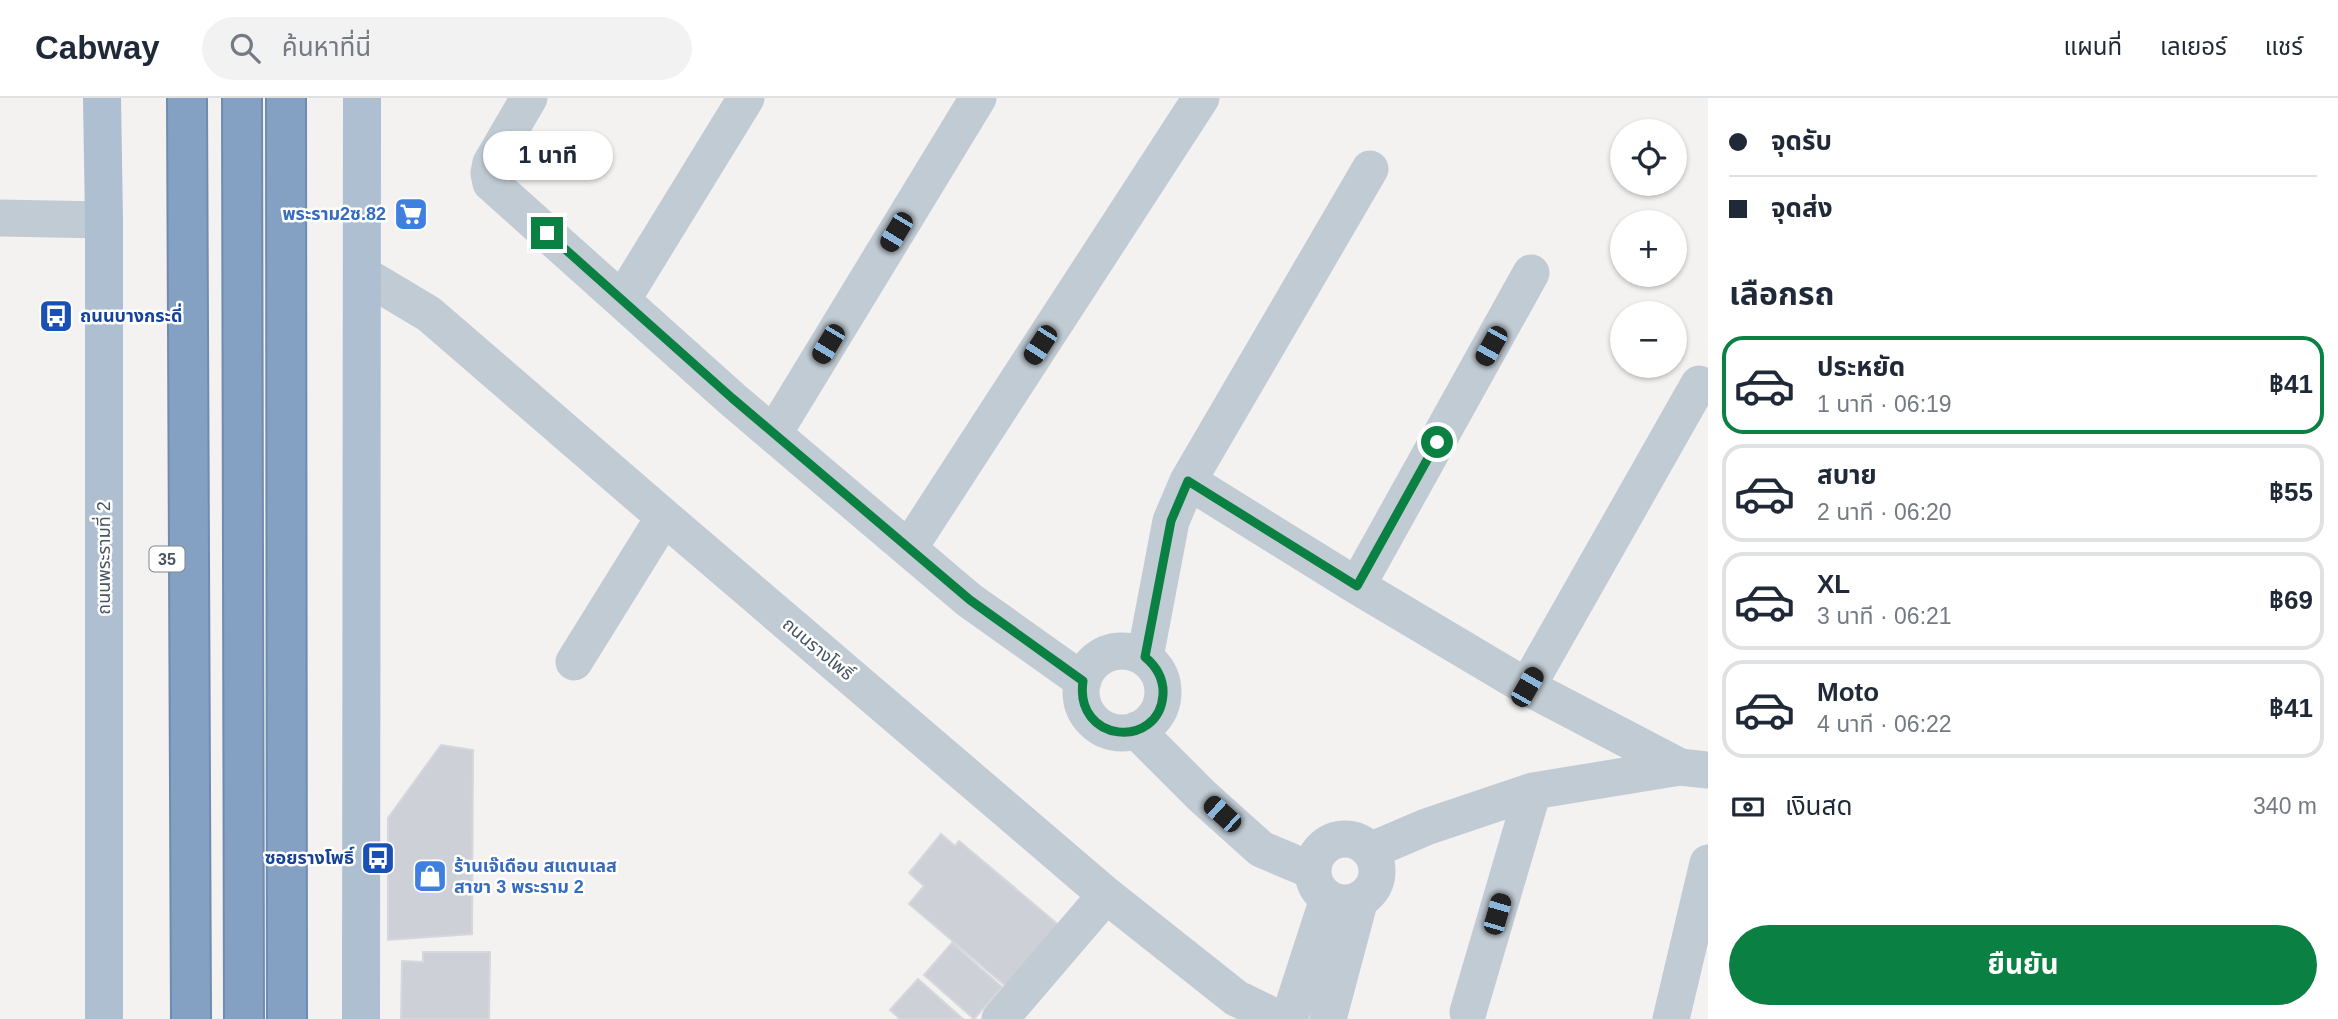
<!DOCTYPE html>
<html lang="th">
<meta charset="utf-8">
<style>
:root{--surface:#fff;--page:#f2f2f3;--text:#1f2937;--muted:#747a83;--line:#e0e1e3;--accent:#0b8043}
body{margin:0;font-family:Arial,"Noto Sans Thai",sans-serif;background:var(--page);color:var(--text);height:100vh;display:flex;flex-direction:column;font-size:26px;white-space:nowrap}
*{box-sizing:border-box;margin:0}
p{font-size:23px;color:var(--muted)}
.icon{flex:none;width:38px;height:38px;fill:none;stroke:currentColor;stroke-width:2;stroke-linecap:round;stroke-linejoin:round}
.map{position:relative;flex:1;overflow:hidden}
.drawer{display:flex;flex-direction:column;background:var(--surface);width:630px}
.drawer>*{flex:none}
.top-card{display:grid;align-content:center;height:154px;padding:0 21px;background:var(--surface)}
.buttons{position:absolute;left:1610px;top:21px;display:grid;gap:14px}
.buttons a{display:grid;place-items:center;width:77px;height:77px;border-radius:50%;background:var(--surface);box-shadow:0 2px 5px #0004;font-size:35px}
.end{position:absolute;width:32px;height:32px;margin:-16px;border:9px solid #0b8043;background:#fff;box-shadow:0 0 0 4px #fff}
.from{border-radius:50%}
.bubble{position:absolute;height:49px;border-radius:24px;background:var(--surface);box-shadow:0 2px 5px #0004;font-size:23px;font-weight:700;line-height:49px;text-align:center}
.car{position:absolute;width:21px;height:42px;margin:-21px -10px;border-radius:9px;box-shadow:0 0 5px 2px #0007;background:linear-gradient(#222 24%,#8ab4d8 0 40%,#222 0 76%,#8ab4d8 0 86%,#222 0)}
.top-card b{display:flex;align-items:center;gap:24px;height:66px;font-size:26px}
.top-card b+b{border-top:2px solid var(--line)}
.top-card i{width:18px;height:18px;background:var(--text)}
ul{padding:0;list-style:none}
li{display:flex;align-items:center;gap:21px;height:98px;margin:0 14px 10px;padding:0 7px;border:4px solid var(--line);border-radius:21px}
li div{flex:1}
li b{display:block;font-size:26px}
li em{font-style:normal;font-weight:700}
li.on{border-color:var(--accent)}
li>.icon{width:63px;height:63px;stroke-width:1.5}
h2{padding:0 21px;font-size:32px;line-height:84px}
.pay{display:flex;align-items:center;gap:18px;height:77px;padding:0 21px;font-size:26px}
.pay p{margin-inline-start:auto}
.button{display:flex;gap:14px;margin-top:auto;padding:14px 21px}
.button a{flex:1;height:80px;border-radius:42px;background:var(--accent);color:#fff;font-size:28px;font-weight:700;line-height:80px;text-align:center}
header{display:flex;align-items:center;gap:42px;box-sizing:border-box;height:98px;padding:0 35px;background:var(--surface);border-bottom:2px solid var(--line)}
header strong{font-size:33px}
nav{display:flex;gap:38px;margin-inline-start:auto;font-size:24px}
.search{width:490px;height:63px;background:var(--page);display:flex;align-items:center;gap:18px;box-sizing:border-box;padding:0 24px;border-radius:38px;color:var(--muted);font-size:26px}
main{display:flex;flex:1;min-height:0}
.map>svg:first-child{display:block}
.building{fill:#cdd0d6;stroke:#d5d7dd;stroke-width:2}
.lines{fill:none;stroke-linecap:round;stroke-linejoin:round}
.highway-casing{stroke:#6f8cb0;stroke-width:42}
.minor{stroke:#c1cbd4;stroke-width:37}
.major{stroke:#aebfd2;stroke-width:38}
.highway{stroke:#84a1c4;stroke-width:38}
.route{stroke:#0b8043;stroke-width:9}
.labels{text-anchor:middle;stroke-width:5;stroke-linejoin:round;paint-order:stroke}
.shield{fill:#fff;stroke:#7e8790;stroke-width:2}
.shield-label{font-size:16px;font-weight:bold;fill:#475461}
.shop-label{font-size:18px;font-weight:bold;fill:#366cbe;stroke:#fff;text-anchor:end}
.transit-label{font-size:18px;font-weight:bold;fill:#164399;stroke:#fff;text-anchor:start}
.street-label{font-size:18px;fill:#475461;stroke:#fff}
</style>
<header>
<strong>Cabway</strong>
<div class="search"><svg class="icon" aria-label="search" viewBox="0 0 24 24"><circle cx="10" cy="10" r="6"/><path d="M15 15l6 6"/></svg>ค้นหาที่นี่</div>
<nav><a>แผนที่</a><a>เลเยอร์</a><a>แชร์</a></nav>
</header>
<main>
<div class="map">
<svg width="1708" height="921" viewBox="0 0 1708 921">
<rect width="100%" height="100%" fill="#f4f1f1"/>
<!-- building -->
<path class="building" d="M441,647L473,652L472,836L388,842V720Z
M941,736L955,748L959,743L1060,828L1008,890L909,806L924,788L909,775Z
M952,845L1002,889L974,921L924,877Z
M423,854H490L489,921H401L402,863L423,864Z
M918,881L963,921H900L890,912Z"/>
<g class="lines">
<!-- highway casing -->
<g class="highway-casing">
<path id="highway" d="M187,0L191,921
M242,0L244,921
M286,0L287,921"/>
</g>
<!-- minor -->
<path class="minor" d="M529,0L491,65L489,75L491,85L732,301L969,502L1083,583
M0,120L104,122
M362,176L429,216L664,419L1106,797L1236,900L1279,921
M622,202L746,0
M774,335L978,0
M1188,383L1357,488L1527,589L1680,669
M909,450L1201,0
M1357,488L1531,175
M1081 594a41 41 0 1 1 82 0a41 41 0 1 1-82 0Z
M1145,559L1171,423L1188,383L1370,71
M574,564L664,419
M1527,589L1699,286
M1136,632L1202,698L1261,751L1313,773
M1313 773a32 32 0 1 1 64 0a32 32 0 1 1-64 0Z
M1370,753L1426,729L1533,693L1680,669L1708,672
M1468,914L1533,693
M1000,921L1106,797
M1289,921L1328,801
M1328,921L1360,801
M1671,921L1708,765"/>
<!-- major -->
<path class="major" d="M102,0L104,122V921
M361,921L362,0"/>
<!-- highway -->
<use href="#highway" class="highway"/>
</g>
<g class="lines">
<!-- route -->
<path class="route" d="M547,135L732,300L970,502L1083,583C1074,645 1159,652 1163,597C1164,581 1157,569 1145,559L1171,423L1188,383L1357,488L1437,344"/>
</g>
<!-- icons -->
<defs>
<g id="supermarket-square" transform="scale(1.75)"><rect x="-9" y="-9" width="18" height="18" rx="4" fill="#3f7fe0" stroke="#fff"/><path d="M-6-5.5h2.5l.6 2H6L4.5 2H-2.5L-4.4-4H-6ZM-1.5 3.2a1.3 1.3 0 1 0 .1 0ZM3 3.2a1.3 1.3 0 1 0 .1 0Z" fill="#fff"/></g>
<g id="bus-square" transform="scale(1.75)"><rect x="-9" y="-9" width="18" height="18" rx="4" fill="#1a4fb4" stroke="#fff"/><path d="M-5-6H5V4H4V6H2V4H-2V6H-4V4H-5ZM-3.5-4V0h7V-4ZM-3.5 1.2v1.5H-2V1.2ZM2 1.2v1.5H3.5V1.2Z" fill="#fff"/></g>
<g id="shop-square" transform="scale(1.75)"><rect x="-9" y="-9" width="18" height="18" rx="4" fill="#3f7fe0" stroke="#fff"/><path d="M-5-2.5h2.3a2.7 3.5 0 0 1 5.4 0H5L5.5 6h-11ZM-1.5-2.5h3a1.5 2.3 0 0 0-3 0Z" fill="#fff"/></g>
</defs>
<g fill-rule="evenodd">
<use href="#supermarket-square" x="411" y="116"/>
<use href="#bus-square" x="56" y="218"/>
<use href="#bus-square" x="378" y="760"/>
<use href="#shop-square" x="430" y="778"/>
</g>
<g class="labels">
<!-- shield labels -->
<rect class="shield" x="149.5" y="448.5" width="35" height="25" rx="5"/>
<g class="shield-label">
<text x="167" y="467">35</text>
</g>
<!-- shop labels -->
<g class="shop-label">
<text x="386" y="122">พระราม2ซ.82</text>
<text x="454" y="774" text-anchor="start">ร้านเจ๊เดือน สแตนเลส<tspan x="454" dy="21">สาขา 3 พระราม 2</tspan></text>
</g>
<!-- transit labels -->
<g class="transit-label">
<text x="80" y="224">ถนนบางกระดี่</text>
<text x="354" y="766" text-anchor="end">ซอยรางโพธิ์</text>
</g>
<!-- street labels -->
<g class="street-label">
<text transform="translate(104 460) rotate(-90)" y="6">ถนนพระรามที่ 2</text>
<text transform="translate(818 551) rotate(40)" y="6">ถนนรางโพธิ์</text>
</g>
</g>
</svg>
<div class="buttons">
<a><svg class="icon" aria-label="locate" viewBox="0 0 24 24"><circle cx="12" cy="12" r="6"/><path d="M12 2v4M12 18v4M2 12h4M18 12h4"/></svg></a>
<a>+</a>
<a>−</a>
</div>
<i class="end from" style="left:1437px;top:344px"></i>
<i class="end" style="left:547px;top:135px"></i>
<div class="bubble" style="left:483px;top:33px;width:130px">1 นาที</div>
<i class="car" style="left:896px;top:134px;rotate:211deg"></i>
<i class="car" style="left:828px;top:246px;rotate:211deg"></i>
<i class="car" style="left:1040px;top:247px;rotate:213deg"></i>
<i class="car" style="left:1491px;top:248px;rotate:209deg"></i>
<i class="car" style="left:1527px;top:589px;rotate:30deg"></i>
<i class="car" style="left:1222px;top:716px;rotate:312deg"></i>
<i class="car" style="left:1497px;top:816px;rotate:16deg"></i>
</div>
<section class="drawer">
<div class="top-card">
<b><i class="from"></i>จุดรับ</b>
<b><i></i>จุดส่ง</b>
</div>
<h2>เลือกรถ</h2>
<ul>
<li class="on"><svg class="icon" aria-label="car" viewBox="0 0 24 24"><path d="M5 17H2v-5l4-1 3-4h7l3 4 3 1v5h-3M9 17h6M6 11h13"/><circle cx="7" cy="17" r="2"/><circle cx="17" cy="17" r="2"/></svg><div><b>ประหยัด</b><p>1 นาที · 06:19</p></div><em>฿41</em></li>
<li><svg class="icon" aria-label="car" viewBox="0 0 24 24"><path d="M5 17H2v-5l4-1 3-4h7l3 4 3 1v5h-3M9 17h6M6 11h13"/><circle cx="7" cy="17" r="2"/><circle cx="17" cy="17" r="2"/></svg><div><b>สบาย</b><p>2 นาที · 06:20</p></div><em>฿55</em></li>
<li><svg class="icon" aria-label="car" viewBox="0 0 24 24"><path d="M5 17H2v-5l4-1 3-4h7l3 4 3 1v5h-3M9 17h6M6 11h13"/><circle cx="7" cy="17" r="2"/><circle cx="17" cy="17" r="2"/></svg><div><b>XL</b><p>3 นาที · 06:21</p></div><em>฿69</em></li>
<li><svg class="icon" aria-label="car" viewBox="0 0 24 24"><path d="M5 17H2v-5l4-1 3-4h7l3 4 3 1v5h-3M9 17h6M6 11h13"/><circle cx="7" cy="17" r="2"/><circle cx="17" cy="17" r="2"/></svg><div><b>Moto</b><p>4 นาที · 06:22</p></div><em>฿41</em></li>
</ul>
<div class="pay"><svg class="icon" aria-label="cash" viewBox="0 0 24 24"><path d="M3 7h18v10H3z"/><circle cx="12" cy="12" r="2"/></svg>เงินสด<p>340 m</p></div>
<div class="button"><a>ยืนยัน</a></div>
</section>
</main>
